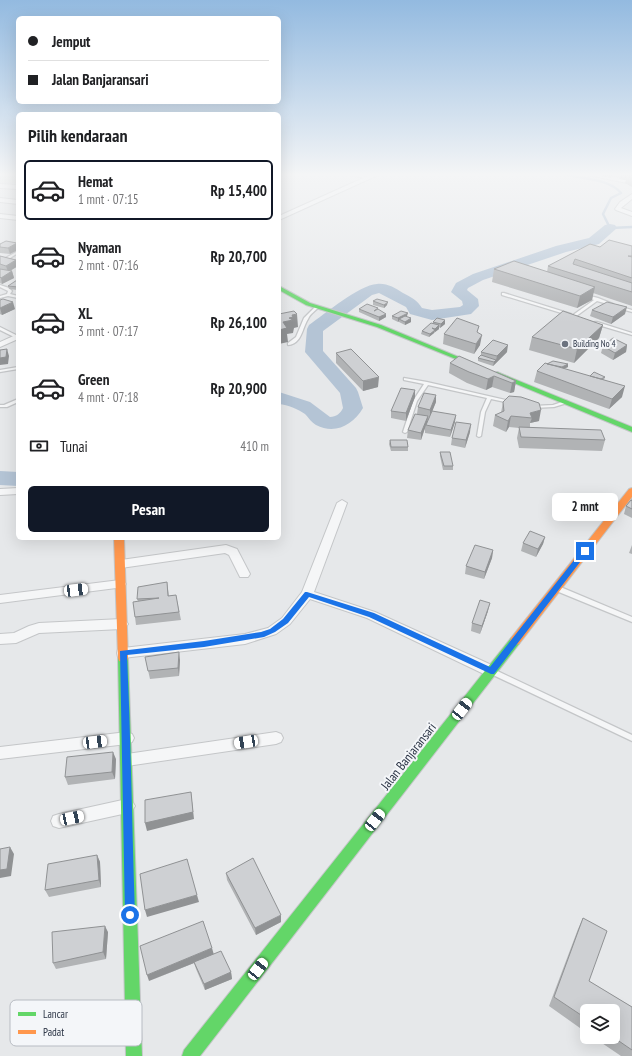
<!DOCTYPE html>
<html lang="id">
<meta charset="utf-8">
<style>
:root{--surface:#fff;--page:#f6f6f6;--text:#202124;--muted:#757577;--line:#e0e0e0;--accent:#111827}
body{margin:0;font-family:"PT Sans Narrow",sans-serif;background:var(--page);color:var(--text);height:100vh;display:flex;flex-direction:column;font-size:15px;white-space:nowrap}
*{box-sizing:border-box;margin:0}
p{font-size:13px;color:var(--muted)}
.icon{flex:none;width:22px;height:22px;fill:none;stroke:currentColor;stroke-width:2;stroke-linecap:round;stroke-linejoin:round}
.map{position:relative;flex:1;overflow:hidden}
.details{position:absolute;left:16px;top:112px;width:265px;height:428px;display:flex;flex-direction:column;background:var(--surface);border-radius:6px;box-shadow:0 4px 16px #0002}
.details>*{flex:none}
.top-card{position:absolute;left:16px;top:16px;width:265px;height:88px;border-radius:6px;box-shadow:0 4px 16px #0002;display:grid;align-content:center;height:88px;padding:0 12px;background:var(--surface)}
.controls{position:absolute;left:580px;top:1004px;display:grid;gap:8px}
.controls a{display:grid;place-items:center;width:40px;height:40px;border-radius:6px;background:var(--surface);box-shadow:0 4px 16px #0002;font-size:20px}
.end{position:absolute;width:18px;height:18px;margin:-9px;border:5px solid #1a73e8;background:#fff;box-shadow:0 0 0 2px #fff}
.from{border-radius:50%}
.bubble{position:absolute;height:28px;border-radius:6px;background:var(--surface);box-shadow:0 4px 16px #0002;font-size:13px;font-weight:700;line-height:28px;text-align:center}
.car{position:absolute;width:12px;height:24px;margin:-12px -6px;border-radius:5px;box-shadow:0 0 3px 1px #0007;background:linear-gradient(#fff 24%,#345 0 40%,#fff 0 76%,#345 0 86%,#fff 0)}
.top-card b{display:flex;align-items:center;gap:14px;height:38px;font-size:15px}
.top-card b+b{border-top:1px solid var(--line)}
.top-card i{width:10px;height:10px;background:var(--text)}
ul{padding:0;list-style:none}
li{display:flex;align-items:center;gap:12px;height:60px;margin:0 8px 6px;padding:0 4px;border:2px solid transparent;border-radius:6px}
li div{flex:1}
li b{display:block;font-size:15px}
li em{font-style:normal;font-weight:700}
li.current{border-color:var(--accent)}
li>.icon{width:36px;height:36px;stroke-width:1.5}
h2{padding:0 12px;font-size:18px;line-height:48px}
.pay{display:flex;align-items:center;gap:10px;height:44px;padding:0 12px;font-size:15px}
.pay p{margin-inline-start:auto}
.primary-button{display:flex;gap:8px;margin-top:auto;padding:8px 12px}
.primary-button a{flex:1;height:46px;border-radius:6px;background:var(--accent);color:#fff;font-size:16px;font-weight:700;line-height:46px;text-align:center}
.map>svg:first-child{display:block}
.green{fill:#d6ded6}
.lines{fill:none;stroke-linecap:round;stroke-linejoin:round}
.stream{stroke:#b4c4d5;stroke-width:2.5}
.river{fill:#b4c4d5;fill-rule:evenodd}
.lane-casing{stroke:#c4c6c8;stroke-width:2.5}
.street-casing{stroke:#c4c6c8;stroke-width:2}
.fast-casing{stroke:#c4c6c8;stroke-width:2}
.slow-casing{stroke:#c4c6c8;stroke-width:2}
.lane{fill:#f5f6f7;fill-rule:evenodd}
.street{fill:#f5f6f7;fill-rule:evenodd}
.fast{fill:#63d668;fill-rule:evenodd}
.slow{fill:#ff974d;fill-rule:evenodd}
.wall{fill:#b1b3b5}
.shaded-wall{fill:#909294}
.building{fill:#ced0d3;stroke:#909294}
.route{fill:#1a73e8}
.poi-dot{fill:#6c737f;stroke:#f4f6f9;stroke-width:1.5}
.labels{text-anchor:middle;stroke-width:4;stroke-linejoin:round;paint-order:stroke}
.far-poi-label{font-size:9px;fill:#2b3445;stroke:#f4f6f9;text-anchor:start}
.near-street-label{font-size:13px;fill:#2b3445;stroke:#f4f6f9}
.key{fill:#f4f6f9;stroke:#b8bcc3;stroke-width:1}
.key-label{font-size:11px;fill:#2b3445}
</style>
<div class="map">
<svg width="632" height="1056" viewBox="0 0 632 1056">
<rect width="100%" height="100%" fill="#e6e8ea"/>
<!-- green -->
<path class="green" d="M0,175H18V182L0,185Z"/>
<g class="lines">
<!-- stream -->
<path class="stream" d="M568,175C585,179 609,179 621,193L611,198L603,214L610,228L632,227
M0,178L2,175"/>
<!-- river -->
<path class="river" d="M610,224L615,225L617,228L599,244L566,252L483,280L468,288L467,290L478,299L479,306L471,314L432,320L410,314L406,307L379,293L372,295L323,331V351L356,388L358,392L363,408C353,425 335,435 316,425C311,422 309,418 305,414C298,409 288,405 279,404V392L310,402L330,417C336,417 341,413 343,408L340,393L305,352L307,329L309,325C325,314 359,285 377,284C387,283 395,288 403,293C411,297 417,300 422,308L432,310L460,307L463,305L462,301L451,292L456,283L473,274L556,246L589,238L605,225Z
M0,471L18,472V486L0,485Z"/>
<!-- lane casing -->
<g class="lane-casing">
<path id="lane" d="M352,175H359L370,178L369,179Z
M18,251V253L7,260L4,259Z
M0,285L9,288L12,291L10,294L18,296V298L8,296L0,298V296L7,294L8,291L0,287Z
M502,293H504L571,314L568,315L502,295Z
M586,295L598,298L613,304L611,305L597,301L575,317H573V315L594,300L586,297Z
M316,306L319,307C315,311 310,314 308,319C302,328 302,344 288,345V343L296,337L304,318Z
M618,306L632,310V312L618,308Z
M595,322H597L632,333V335L595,324Z
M0,327L18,336V338H16L0,330Z
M18,367V369L0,372V370Z
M404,378L427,382L510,401L512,402L510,403L491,399L485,412L481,436L479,437L477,436L481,412L487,398L428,385L417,401L407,432L405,433L403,432L413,401L424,384L404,380Z
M18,399V402L7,407H0V405H4Z
M565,401H567V403L554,407L533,408L531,407L533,406L553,405Z
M554,586H558L632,617V622L554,590L553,588Z
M493,669L632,735V741L491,674L490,672L491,670Z"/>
</g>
<!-- street casing -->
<g class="street-casing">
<path id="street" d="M370,175H378L279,220V216Z
M588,175H602L632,180V184Z
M0,184L18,185V189L0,188Z
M632,194V199L621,208L632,212V216L616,210L615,209L620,202Z
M0,198L18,200V204L0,202Z
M0,214L18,216V220L0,218Z
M18,334V339L0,347V342Z
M18,488V494L0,495V489Z
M342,500L347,503L314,592L375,612L496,667L498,671L496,675L491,676L486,675L367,618L310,599L290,624L276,634L245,644L123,658L118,657L117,653L118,649L123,648L245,634L268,628L282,618L302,592L337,503Z
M226,545L237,549L250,574L248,577H240L229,555L225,553L121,568L117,567L115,564L117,561L121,560Z
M120,580L124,581L126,584L124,587L0,603V595Z
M122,619L126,621L128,624L126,627L122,629L39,633L16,643L0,644V634L14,633L29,626L39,623Z
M127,732L132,734L134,738L132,742L127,744L0,759V747Z
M276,732L281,734L283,738L281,742L276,744L127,766L122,765L120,760L122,755L127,754Z
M127,799L132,801L135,806L132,811L127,813L59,828L53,826L51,821L53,816L59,814Z"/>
</g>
<!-- fast casing -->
<g class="fast-casing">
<path id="fast" d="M279,286L310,303L381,325L478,365L477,366H473L377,327L306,305L279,290Z
M497,372L632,427V432L495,375L493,374Z
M515,637L519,638L520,641L519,644L200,1056H182L184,1050L511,638Z
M123,654L127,655L128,658L142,1056H126L118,658L119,655Z"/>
</g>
<!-- slow casing -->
<g class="slow-casing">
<path id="slow" d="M632,488V497L519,644L515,645L511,644L510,641L511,638L629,489Z
M114,538H124L128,658L127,661L123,662L119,661L118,658Z"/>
</g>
<!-- lane -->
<use href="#lane" class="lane"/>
<!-- street -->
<use href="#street" class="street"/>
<!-- fast -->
<use href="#fast" class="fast"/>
<!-- slow -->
<use href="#slow" class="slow"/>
</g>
<!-- wall -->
<path class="wall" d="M602,175H613L611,178L601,176Z
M620,175H632V187L625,183L626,180L619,179Z
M17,243L10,254L0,253V244Z
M632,246V306L593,293L592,300L577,308L492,282L494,269L547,272L548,266L600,247Z
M0,256L16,260L18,266L10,271H12L14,278L2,284L0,283Z
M18,280V290L9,289L8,286Z
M0,300L15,309L2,315L0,314Z
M373,301L387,305L384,308L373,305Z
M359,309H377L386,317L379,321L359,312Z
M592,310L625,314L611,324L590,316Z
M392,316H407V317L411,322L405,325L399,322V321L398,322L392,319Z
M433,322L445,324L440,328L439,327V329L429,337L421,334L422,331L433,323Z
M603,325L599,338L574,363L529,350L532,337Z
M444,334L480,345L474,354L443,344Z
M627,345L626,352L613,360L601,353L603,346Z
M481,352H507L493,366L478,361V358L481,355Z
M336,353L378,387L363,391L336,363Z
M450,363L516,381L514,392L510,393L492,387L486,390L467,383L449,373Z
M547,364H568V367L564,369L590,376L605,377L604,380L622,397L609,409L534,382L537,371Z
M415,390V397L406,421L391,418V411Z
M436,402L432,411L455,422L450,437L425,433V428L421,440L407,438L408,430L417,414L418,407Z
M503,402L539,421L530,423V427L605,440L602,451L519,448L517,438L519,428L509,427L506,432L493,426L495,415L501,413Z
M470,432L465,448L451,445L452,438Z
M390,440L408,447V451H391L389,444Z
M440,452L453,466V470H443L440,456Z
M632,498V518L624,514L626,506Z
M545,537L543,544L536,557L521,551L523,543Z
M632,545V554L629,553Z
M493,550L492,558L484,579L465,574L466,566Z
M167,582L169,596L176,595L181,620L136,625L135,617L138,601L137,599Z
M488,611L480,634L471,631L472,623Z
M145,657L180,660L179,676L150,679Z
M116,759L115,779L68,785L65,777Z
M97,855L100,862L101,887L49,897L45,890Z
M226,873L281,922L256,935L227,880Z
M583,918L589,981L632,1007V1056H621L593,1037H613L587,1011V1033L549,1006L578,929Z
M108,932L106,959L56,969L53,963Z
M214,954L231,972L232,979L205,990L196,969L194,963L149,981Z"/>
<!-- shaded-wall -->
<path class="shaded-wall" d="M17,243L18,250L10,254L8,248Z
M16,260L18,266L8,272L6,266Z
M12,271L14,278L2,284L1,278Z
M595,287L592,300L577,308L580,296Z
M13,302L15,309L2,315L0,308Z
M388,302L387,305L384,308V305Z
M627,307L625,314L611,324L613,317Z
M408,313L407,316L401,320L399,319V321L398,322V318Z
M297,314L298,327L294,328L293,333L287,334L288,342L279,344V330L283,322L292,315Z
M386,314V317L379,321V317Z
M411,318V322L405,325V322Z
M445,320V324L440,328L441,324Z
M439,325V329L435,332V329Z
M603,325L599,338L574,363L577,349Z
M435,330L434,333L429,337L430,334Z
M482,335L480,345L474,354L476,344Z
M508,345L507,352L493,366L494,362L496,360L497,356Z
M627,345L626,352L613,360L615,353Z
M7,349L9,356L8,364L0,365V358Z
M568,364V367L561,370L562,367Z
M494,376L492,387L486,390L488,379Z
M379,377L378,387L363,391V381Z
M516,381L514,392L510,393L512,383Z
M625,386L622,397L609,409L612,399Z
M415,390V397L406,421V413Z
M436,395V402L430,417V410Z
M541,410L539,421L530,423L532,418L530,413Z
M456,415L455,422L450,437L451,430Z
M428,416L427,424L426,425L421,440V433Z
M511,416L509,427L506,432L508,421Z
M471,424L470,432L465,448L466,440Z
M545,537L543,544L536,557L538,549Z
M493,550L492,558L484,579L485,572Z
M490,603L488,611L480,634L482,626Z
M179,652L180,660L179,676L178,668Z
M113,752L116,759L115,779L112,772Z
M191,792L194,819L147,831L145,823Z
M10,847L14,854L11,876L0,878V870Z
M97,855L100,862L101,887L99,880Z
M197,895L199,902L147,917L145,910Z
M281,915V922L256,935L255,928Z
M105,926L108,932L106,959L103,952Z
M212,948L214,955L149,981L147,975Z
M231,972L232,979L205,990L204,984Z"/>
<!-- building -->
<path class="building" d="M609,240L632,246V256H628L632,257V278L575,259L573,264L632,283V292L548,266L590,244L600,247Z
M6,241L17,243L8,248L0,247V244Z
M0,256L16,260L6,266L0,264Z
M514,261L595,287L580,296L494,269Z
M0,269L12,271L1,278L0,277Z
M17,280H18V287L8,286Z
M3,299L13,302L0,308V300Z
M377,299L388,302L384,305L373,301Z
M607,302L627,307L613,317L592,310Z
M367,304L378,308L374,311L378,309L386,314L379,317L359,309Z
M294,311L297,314L292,315L293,317L289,318L293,320L283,322L287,328L279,330V314Z
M401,311L408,313L398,318L392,316Z
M563,311L603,325L577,349L532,337Z
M405,316L411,318L405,322L399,319Z
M437,318L445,320L441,324L433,322Z
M457,318L479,326L477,332L482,335L476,344L444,334Z
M431,323L439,325L435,329L432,328L435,330L430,334L422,331Z
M613,338L627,345L615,353L603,346Z
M493,340L508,345L497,356L481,352Z
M7,349L6,357L0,358V350Z
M351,349L379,377L363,381L336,353Z
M481,355L496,360L494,362L478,358Z
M459,356L516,381L512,383L494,376L488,379L469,372L450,363Z
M553,361L568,364L562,367L547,364Z
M545,363L625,386L612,399L537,371Z
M594,372L605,377L601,379L590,376Z
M401,388L415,390L406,413L391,411Z
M424,393L436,395L430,410L418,407Z
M509,396L521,397L539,403L541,410L530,413L532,418L511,416L508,421L495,415L504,411L503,402Z
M432,411L456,415L451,430L426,425Z
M415,414L428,416L421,433L408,430Z
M456,422L471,424L466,440L452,438Z
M519,427L601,430L605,440L521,437Z
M390,440H407L408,447H391Z
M440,452H450L453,466H444Z
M631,500L632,501V509L626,506Z
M530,531L545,537L538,549L523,543Z
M475,545L493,550L485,572L466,566Z
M167,582L168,596L176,595L179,612L135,617L133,602L159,598L137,599L138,587Z
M480,600L490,603L482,626L472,623Z
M179,652L178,668L148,671L145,657Z
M113,752L112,772L65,777L67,757Z
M191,792L193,812L145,823V800Z
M10,847L7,869L0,870V849Z
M97,855L99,880L45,890L48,864Z
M253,858L281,915L255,928L226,873Z
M187,859L197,895L145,910L140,874Z
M583,918L607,931L589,981L632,1007V1050L613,1037V1011H587V1019L554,997Z
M203,921L212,948L147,975L140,946Z
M105,926L103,952L53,963L52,932Z
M221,951L231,972L204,984L194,962Z"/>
<!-- sky -->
<linearGradient id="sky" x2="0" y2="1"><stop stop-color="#93bae0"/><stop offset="0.54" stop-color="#f4f5f6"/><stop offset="1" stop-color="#f4f5f6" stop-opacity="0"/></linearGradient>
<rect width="632" height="323" fill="url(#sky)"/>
<!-- route -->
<path class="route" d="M585,549L588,551L587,553L494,674H491L369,617L309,597L288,623L275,632L264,637L204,647L127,655C131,742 132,829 135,915L133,919L130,920L126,919L125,915L120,651L204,641L261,632L270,629L283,619L305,592H307L374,613L490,667L582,550Z"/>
<!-- markers -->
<circle class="poi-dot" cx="565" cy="344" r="4"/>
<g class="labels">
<!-- far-poi labels -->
<g class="far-poi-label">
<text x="573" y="347">Building No 4</text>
</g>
<!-- near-street labels -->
<g class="near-street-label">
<text transform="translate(408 756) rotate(-52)" y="5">Jalan Banjaransari</text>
</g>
</g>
<!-- legend -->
<rect x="10" y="1000" width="132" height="46" rx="6" class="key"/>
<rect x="18" y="1012" width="18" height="4" fill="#63d668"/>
<rect x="18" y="1030" width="18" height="4" fill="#ff974d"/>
<g class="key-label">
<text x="43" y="1018">Lancar</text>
<text x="43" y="1036">Padat</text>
</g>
</svg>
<div class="controls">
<a><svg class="icon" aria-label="layers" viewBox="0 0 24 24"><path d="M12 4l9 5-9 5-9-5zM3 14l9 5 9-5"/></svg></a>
</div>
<i class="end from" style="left:130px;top:915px"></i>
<i class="end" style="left:585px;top:551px"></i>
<div class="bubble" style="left:552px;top:493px;width:66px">2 mnt</div>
<i class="car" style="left:76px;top:590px;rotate:83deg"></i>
<i class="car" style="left:462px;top:709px;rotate:38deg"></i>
<i class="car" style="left:95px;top:742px;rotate:83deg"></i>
<i class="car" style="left:246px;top:742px;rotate:261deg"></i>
<i class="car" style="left:72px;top:818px;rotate:78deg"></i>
<i class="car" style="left:375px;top:820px;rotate:38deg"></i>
<i class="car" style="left:258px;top:969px;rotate:38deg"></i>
<div class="top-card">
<b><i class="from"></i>Jemput</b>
<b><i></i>Jalan Banjaransari</b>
</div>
<section class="details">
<h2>Pilih kendaraan</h2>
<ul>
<li class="current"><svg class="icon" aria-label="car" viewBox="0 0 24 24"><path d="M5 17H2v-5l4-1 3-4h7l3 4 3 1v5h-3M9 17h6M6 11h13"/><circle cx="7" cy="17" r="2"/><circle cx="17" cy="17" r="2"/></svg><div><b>Hemat</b><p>1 mnt · 07:15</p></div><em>Rp 15,400</em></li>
<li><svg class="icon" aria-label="car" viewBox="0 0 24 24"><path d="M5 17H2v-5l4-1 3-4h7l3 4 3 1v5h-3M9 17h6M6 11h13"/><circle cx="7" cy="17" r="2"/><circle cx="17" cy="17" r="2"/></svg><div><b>Nyaman</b><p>2 mnt · 07:16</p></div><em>Rp 20,700</em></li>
<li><svg class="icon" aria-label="car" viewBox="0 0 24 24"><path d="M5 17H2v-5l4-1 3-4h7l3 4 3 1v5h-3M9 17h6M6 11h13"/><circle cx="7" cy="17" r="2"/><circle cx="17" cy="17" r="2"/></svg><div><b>XL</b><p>3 mnt · 07:17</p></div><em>Rp 26,100</em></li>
<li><svg class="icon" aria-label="car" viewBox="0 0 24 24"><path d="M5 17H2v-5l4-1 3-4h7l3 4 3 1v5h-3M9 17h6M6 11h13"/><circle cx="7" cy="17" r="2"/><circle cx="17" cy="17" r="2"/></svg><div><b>Green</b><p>4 mnt · 07:18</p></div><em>Rp 20,900</em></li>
</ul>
<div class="pay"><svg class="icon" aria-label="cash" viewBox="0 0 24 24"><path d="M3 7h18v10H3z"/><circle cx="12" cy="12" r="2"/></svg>Tunai<p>410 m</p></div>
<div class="primary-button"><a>Pesan</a></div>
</section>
</div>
